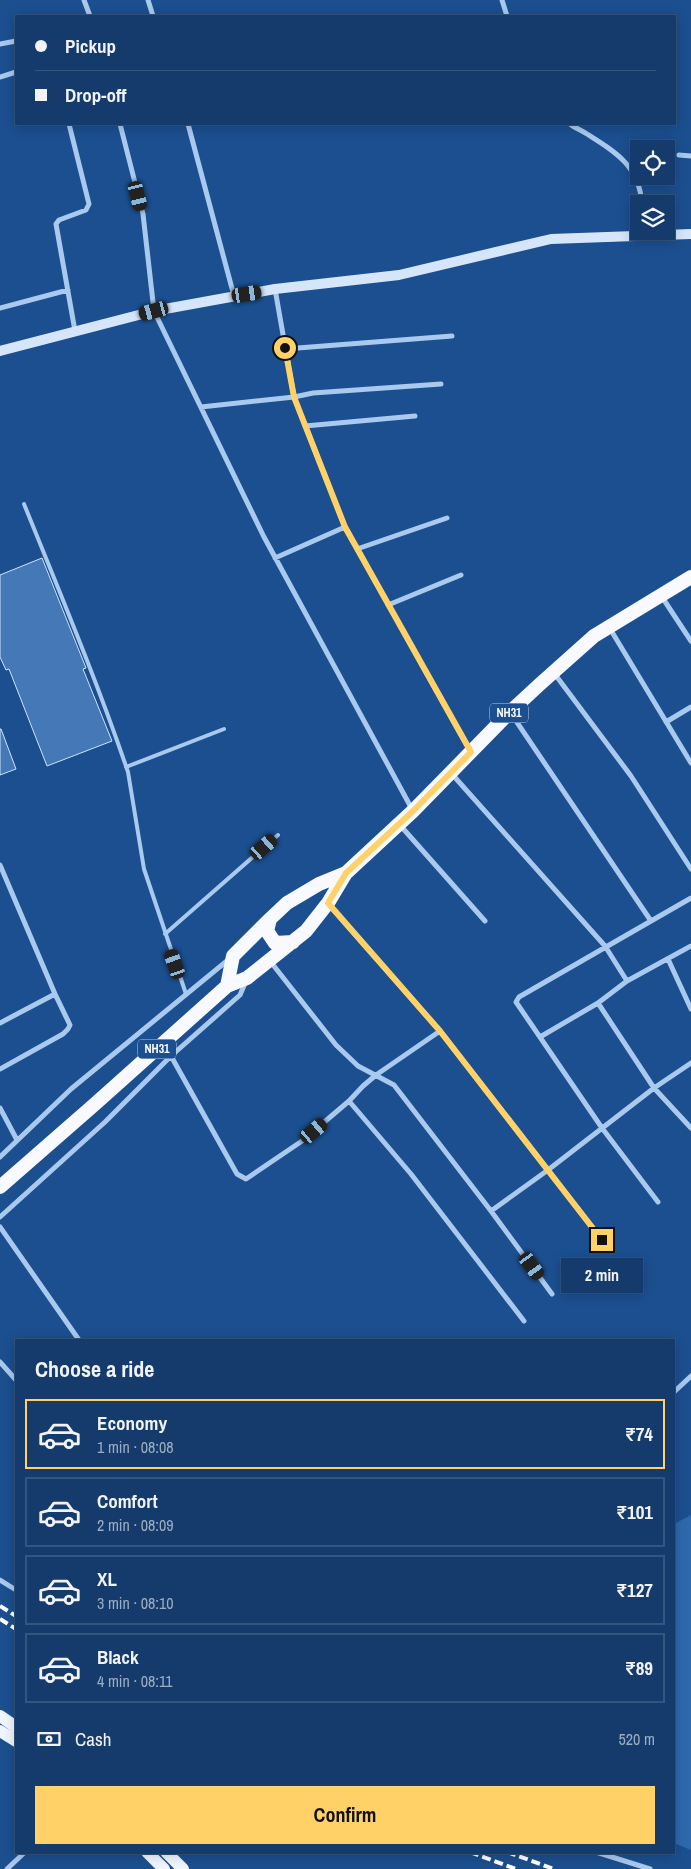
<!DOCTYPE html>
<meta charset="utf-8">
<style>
:root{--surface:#143b6b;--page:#214673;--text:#f1f3f6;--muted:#9dadc1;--line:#33557e;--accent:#ffd166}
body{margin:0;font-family:"Archivo Narrow",sans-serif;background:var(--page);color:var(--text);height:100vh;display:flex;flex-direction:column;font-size:19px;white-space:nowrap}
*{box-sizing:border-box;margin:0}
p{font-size:16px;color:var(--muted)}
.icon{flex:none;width:28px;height:28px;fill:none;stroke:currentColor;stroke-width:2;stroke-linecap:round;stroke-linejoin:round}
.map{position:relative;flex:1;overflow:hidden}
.details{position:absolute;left:15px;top:1339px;width:660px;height:515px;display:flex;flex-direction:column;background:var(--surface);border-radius:0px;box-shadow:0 2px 12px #0003,0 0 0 1px var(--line)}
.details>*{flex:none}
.guide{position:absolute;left:15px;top:15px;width:661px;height:110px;border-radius:0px;box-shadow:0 2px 12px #0003,0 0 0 1px var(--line);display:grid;align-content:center;height:110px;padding:0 20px;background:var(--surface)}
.buttons{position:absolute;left:630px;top:140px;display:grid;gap:10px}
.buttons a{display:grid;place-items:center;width:45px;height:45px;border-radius:0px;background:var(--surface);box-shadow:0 2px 12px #0003,0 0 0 1px var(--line);font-size:25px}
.end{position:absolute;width:22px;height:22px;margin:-11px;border:6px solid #ffd166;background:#111;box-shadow:0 0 0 2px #111}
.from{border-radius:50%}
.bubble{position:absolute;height:35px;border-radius:0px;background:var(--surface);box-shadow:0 2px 12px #0003,0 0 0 1px var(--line);font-size:16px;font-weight:800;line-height:35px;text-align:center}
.car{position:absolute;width:15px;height:30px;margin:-15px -8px;border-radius:6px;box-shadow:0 0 4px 1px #0007;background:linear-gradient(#222 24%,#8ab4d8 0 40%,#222 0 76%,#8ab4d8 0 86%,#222 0)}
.guide b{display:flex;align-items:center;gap:18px;height:48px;font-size:19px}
.guide b+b{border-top:1px solid var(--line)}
.guide i{width:12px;height:12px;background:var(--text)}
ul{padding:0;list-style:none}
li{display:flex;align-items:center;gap:15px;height:70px;margin:0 10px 8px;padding:0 10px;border:2px solid var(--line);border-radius:0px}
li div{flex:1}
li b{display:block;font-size:19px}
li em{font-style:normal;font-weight:800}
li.selected{border-color:var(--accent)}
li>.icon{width:45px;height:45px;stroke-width:1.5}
h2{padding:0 20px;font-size:22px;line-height:60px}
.pay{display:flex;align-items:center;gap:12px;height:55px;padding:0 20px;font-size:19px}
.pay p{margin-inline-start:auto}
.action{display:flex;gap:10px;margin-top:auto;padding:10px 20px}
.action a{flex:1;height:58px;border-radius:0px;background:var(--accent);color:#111;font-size:20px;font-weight:800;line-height:58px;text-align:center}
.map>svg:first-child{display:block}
.green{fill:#2e69ad}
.building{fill:#4478b7;stroke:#cfe3fa}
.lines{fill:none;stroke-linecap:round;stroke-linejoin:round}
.service{stroke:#a9c9ee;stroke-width:4}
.minor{stroke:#a9c9ee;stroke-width:5}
.secondary{stroke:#d6e6fa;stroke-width:10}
.primary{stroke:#f0f6ff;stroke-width:12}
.trunk{stroke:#f8faff;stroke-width:14}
.rail{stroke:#fff;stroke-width:4;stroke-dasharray:9 4;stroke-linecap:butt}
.route{stroke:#ffd166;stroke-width:6}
.labels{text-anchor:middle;stroke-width:5;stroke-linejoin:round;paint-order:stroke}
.shield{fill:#1b4f8f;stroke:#bbcadd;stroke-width:1}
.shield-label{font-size:12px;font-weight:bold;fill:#fff}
</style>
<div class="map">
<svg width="691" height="1869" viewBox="0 0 691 1869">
<rect width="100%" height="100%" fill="#1b4f8f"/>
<!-- green -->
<path class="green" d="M691,1515V1850L674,1843V1524Z"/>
<!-- building -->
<path class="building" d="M42,558L86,668L83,669L112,741L47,766L9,669L6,670L0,657V575Z
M0,729H1L16,769L0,775Z"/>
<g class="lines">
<!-- service -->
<path class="service" d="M24,504C60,593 97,681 128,772L144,869L186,994
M126,767L224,729
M165,934L278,835"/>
<!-- minor -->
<path class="minor" d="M84,0L90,16
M148,0L153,16
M502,0L507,16
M0,44L16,41
M0,77L16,72
M69,124L89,204L86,210L59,220L56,224L75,331
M120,124L143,214L154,311L264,537L413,811
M188,124L234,296
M570,124C575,128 581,130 587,134C617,153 639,166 642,204
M679,155L691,156
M275,289L294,397L345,527L470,751
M0,308L68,290
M285,349L452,336
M201,407L294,397L313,393L441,384
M305,426L415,416
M357,549L447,518
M275,558L345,527
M662,597L691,641
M388,605L461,575
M609,627L691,763
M554,673L631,776L691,869
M510,712L651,921
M666,722L691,707
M451,773L605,946L627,981
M399,824L485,921
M0,865L55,994L70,1025L68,1029L63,1034L0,1069
M329,905L440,1031L602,1240
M668,959L691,1009
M270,961L336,1045L358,1066L394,1085L491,1211L552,1294
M598,1003L654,1088L691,1128
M0,1023L55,994
M540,1037L598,1003L627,981L691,946
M171,1056L237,1174L246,1179L302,1141L349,1101L363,1086L376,1075L440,1031
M349,1101L411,1174L524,1321
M0,1108L17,1140
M0,1157L71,1089L228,960
M658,1202L602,1128L516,1002L519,997L691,898
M491,1211L548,1170L654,1088L691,1063
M0,1217L105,1122L171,1056L240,995L246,981
M0,1227L79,1340
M0,1362L16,1380
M674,1392L691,1376
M0,1580L16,1590
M596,1852L650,1869
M7,1869L25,1852"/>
<!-- secondary -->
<path class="secondary" d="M0,351L154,311L275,289L399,275L551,239L691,234"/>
<!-- primary -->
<path class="primary" d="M0,1716L16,1727
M0,1731L16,1741
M147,1852L164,1869
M166,1852L183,1869"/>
<!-- trunk -->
<path class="trunk" d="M270,919L267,931L275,943L293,942
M227,986L233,956L270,919L287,903L319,884L346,873
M0,1187L95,1104L227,986L247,978L306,931L328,903L346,873L413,811L510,712L539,685L594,636L691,577"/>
<!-- rail -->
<path class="rail" d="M0,1606L16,1616
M0,1619L16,1629
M470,1852L516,1869
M507,1852L554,1869"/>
</g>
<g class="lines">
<!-- route -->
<path class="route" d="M285,348L294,397L345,527L471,752L413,811L346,873L328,903L440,1031L602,1240"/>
</g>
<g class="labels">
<!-- shield labels -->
<g class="shield">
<rect x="490" y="703.5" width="38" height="19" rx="4"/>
<rect x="138" y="1039.5" width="38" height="19" rx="4"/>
</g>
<g class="shield-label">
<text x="509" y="717">NH31</text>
<text x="157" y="1053">NH31</text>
</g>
</g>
</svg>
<div class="buttons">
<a><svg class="icon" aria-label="locate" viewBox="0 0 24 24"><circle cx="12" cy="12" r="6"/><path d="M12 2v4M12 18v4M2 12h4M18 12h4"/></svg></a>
<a><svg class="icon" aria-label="layers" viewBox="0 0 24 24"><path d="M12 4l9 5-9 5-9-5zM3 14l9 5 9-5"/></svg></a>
</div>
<i class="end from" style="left:285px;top:348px"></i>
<i class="end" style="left:602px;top:1240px"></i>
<div class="bubble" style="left:561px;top:1258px;width:82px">2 min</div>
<i class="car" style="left:138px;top:196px;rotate:166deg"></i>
<i class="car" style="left:247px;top:294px;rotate:81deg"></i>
<i class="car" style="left:154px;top:311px;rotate:255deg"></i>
<i class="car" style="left:264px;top:847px;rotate:49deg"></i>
<i class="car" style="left:175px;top:964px;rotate:341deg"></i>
<i class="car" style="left:314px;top:1131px;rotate:50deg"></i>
<i class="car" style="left:532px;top:1266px;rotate:144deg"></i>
<div class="guide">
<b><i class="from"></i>Pickup</b>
<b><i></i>Drop-off</b>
</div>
<section class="details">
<h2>Choose a ride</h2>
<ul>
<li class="selected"><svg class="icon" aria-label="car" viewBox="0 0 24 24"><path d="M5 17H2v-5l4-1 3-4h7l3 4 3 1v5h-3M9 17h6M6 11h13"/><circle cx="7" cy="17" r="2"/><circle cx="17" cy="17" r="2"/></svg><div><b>Economy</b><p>1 min · 08:08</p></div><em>₹74</em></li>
<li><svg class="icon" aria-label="car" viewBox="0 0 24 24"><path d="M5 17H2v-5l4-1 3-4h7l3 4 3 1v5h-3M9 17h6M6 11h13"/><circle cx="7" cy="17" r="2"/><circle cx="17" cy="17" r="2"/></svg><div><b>Comfort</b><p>2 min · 08:09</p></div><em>₹101</em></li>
<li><svg class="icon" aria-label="car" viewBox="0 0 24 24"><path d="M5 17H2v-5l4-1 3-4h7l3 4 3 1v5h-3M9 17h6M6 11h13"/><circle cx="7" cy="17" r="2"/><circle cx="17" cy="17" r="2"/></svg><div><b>XL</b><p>3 min · 08:10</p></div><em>₹127</em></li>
<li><svg class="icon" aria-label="car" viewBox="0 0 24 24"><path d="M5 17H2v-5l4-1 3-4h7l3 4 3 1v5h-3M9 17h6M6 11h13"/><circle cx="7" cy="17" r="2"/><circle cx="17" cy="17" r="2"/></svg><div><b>Black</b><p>4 min · 08:11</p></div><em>₹89</em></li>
</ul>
<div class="pay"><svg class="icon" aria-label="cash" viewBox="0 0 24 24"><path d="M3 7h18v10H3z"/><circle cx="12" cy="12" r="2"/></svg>Cash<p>520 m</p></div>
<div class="action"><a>Confirm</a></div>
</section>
</div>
